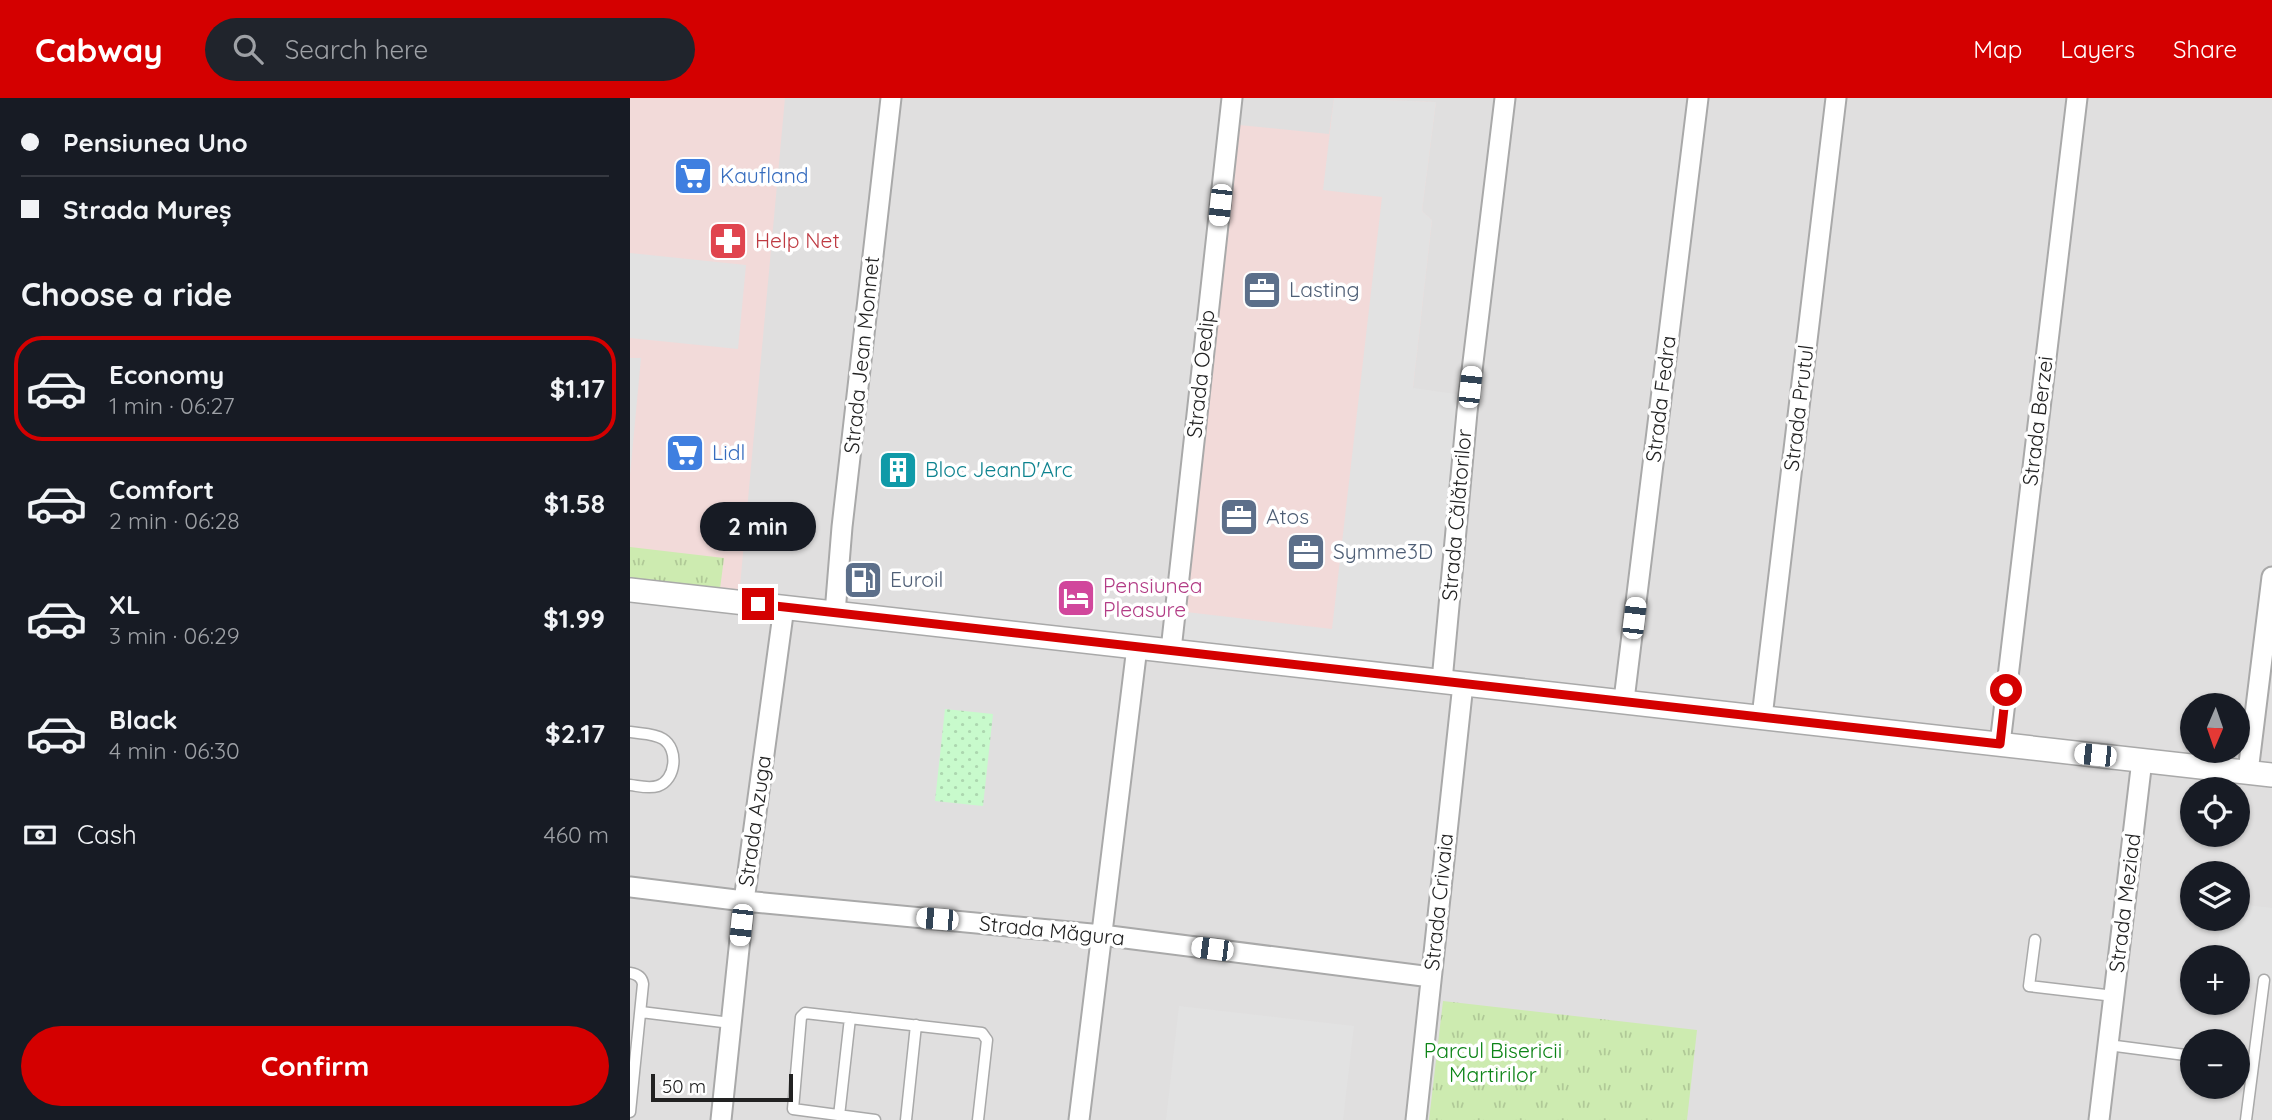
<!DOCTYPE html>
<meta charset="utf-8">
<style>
:root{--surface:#171b24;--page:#20242c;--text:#f1f3f6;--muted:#9ea1a6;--line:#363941;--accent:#d40000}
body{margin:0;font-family:Quicksand,sans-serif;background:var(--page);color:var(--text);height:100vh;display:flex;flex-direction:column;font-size:26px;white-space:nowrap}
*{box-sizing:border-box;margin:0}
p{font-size:23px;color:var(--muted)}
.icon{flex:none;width:38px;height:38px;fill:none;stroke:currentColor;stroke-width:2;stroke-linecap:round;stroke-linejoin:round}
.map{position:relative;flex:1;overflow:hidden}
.sheet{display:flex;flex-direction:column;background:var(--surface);width:630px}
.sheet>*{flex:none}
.hud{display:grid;align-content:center;height:154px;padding:0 21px;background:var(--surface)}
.needle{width:46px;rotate:182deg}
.controls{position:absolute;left:1550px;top:595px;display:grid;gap:14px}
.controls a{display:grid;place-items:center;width:70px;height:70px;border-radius:50%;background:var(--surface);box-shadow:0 2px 5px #0004;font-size:35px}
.scale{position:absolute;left:21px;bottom:18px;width:142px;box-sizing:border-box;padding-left:7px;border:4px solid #222;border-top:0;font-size:19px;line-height:24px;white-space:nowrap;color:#222;-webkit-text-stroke:5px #fff;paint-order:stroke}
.end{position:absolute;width:32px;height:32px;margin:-16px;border:9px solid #d40000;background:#fff;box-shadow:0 0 0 4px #fff}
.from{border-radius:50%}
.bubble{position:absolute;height:49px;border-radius:24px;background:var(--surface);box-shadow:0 2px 5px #0004;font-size:23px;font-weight:700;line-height:49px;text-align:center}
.car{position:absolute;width:21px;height:42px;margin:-21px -10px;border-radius:9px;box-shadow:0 0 5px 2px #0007;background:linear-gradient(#fff 24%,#345 0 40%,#fff 0 76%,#345 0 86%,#fff 0)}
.hud b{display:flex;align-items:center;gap:24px;height:66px;font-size:26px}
.hud b+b{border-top:2px solid var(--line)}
.hud i{width:18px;height:18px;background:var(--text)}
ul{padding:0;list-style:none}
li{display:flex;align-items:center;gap:21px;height:105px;margin:0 14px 10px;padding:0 7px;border:4px solid transparent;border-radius:28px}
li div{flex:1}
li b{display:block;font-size:26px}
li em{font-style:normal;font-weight:700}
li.selected{border-color:var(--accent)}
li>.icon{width:63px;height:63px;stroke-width:1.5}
h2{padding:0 21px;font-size:32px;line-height:84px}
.pay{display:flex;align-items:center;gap:18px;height:77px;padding:0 21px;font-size:26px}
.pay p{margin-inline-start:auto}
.primary-button{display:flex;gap:14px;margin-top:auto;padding:14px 21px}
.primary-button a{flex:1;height:80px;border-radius:42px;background:var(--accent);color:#fff;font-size:28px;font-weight:700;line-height:80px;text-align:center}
header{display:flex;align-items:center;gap:42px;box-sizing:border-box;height:98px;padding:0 35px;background:var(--accent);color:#fff}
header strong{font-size:33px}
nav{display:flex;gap:38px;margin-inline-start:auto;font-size:24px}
.search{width:490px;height:63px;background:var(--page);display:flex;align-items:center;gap:18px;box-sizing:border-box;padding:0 24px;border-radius:38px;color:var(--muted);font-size:26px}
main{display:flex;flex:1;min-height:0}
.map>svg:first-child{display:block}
.residential{fill:#e0dfdf;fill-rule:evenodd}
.commercial{fill:#f2dad9}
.grass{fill:url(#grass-tufts)}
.park{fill:url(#park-dots)}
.parking{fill:#e2e2e2}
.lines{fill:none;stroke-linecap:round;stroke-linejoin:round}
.service-casing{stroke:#a9a9a9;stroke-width:13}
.minor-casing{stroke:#a9a9a9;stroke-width:23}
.tertiary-casing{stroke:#a9a9a9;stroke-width:26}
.service{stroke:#fff;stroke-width:10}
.minor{stroke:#fff;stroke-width:19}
.tertiary{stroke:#fff;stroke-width:23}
.route{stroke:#d40000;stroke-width:9}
.labels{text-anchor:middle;stroke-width:7;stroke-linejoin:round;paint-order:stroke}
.shop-label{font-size:21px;fill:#366cbe;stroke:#fff;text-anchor:start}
.health-label{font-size:21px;fill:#be3a42;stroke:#fff;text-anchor:start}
.service-label{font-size:21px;fill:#4e5e75;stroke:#fff;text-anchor:start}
.street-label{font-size:21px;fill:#222;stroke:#fff}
.culture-label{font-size:21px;fill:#0d838f;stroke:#fff;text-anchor:start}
.hotel-label{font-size:21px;fill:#b23c85;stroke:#fff;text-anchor:start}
.park-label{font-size:21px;fill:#0c8416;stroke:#fff}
</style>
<header>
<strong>Cabway</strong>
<div class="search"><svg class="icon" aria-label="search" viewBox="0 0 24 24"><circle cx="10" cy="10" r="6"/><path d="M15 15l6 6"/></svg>Search here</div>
<nav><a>Map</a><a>Layers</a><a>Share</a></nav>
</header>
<main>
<section class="sheet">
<div class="hud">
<b><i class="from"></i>Pensiunea Uno</b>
<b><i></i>Strada Mureș</b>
</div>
<h2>Choose a ride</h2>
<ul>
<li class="selected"><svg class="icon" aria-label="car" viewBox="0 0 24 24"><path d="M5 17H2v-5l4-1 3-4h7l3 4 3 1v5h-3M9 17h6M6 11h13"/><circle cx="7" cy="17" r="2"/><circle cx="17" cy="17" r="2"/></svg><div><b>Economy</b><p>1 min · 06:27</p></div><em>$1.17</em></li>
<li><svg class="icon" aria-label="car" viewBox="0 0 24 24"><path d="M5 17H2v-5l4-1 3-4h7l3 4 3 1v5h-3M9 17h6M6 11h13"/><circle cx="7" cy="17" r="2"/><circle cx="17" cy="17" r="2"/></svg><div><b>Comfort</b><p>2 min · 06:28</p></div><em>$1.58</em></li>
<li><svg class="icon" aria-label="car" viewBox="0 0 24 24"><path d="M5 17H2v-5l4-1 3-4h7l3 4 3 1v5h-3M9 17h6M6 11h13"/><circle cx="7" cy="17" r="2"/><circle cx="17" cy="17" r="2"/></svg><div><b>XL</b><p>3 min · 06:29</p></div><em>$1.99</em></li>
<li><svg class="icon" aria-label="car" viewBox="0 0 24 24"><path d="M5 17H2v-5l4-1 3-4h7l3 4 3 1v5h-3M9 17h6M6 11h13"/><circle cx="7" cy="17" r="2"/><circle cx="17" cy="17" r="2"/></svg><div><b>Black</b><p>4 min · 06:30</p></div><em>$2.17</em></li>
</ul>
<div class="pay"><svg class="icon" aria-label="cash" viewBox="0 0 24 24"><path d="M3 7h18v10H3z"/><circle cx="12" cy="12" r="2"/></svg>Cash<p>460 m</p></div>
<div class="primary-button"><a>Confirm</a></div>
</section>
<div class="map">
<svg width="1642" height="1022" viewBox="0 0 1642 1022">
<defs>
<pattern id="grass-tufts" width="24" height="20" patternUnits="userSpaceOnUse" patternTransform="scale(1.75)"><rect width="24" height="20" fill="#cdebb0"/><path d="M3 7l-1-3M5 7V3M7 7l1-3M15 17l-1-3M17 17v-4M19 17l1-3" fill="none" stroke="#b0c997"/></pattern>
<pattern id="park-dots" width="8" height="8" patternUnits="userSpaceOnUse" patternTransform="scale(1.75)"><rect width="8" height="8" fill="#c8facc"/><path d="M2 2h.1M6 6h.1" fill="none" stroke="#acd6af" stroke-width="1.8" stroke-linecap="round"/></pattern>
</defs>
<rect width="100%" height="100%" fill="#f2efe9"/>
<!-- residential -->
<path class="residential" d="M0,0H1642V1022H0ZM1563,607H1608V653H1563ZM1563,691H1608V737H1563ZM1563,775H1608V821H1563ZM1563,859H1608V905H1563ZM1563,943H1608V989H1563Z"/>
<!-- commercial -->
<path class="commercial" d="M0,0H155L109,499L0,488Z
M704,0L806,4L792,113L802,122L783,290L800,578L551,549L609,27L699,36Z"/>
<!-- grass -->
<path class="grass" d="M0,449L94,460L90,491L0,481Z
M813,903L1067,932L1057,1022H799Z"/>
<!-- park -->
<path class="park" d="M315,611L363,616L353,708L305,703Z"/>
<!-- parking -->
<path class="parking" d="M704,0L806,4L792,113L802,122L783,290L833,297L800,578L551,549L556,514L702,531L752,99L693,92Z
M0,155L116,167L108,251L0,240Z
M0,260H11L0,377Z
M1608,806L1642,810V887L1608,883V859H1586L1591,821H1608Z
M549,908L724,928L713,1022H536Z"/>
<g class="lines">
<!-- service casing -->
<g class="service-casing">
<path id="service" d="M0,634C11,636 23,635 33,641C49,651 46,682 28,688C19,691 9,688 0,687
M1405,842L1399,888L1484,898
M0,875C7,876 12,879 13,886L0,1014
M11,914L101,925
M1478,947L1563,958
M1608,963L1623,965
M209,1018L220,920
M245,1022L163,1011L171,919L175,915L352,935L357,942L348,1022
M276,1022L286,927
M1616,1022L1634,882"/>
</g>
<!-- minor casing -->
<g class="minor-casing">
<path id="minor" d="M205,515L212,429L261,0
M541,552L602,0
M812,583L837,314L875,0
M994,602L1068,0
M1132,619L1206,0
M1370,646L1447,0
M1618,674L1642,479
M0,789L114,803L472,837L801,879
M91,1022L114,803L154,509
M449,1022L507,549
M786,1022L833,586
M1469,1022L1512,662"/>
</g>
<!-- tertiary casing -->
<g class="tertiary-casing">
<path id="tertiary" d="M0,492L1642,677"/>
</g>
<!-- service -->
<use href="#service" class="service"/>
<!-- minor -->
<use href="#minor" class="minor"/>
<!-- tertiary -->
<use href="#tertiary" class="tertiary"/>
</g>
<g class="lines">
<!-- route -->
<path class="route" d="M128,506L1370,646L1376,592"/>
</g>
<!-- icons -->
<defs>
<g id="supermarket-square" transform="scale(2.0125)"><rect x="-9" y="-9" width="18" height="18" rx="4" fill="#3f7fe0" stroke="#fff"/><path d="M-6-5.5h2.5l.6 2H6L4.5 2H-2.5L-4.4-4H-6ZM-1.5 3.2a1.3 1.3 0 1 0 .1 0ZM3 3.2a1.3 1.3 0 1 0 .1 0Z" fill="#fff"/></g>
<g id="pharmacy-square" transform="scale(2.0125)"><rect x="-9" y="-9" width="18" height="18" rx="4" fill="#e0444e" stroke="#fff"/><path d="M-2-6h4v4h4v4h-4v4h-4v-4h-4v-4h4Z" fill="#fff"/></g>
<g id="office-square" transform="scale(2.0125)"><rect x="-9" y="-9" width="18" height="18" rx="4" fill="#5c6f8a" stroke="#fff"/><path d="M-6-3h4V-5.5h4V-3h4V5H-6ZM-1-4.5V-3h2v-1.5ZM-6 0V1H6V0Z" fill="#fff"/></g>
<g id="building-square" transform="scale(2.0125)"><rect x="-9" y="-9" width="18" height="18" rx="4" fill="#0f9aa8" stroke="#fff"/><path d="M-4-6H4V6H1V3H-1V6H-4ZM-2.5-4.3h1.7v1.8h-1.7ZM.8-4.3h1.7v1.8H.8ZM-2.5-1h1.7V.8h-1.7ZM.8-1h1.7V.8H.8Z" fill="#fff"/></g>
<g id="fuel-square" transform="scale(2.0125)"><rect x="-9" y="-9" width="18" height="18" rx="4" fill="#5c6f8a" stroke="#fff"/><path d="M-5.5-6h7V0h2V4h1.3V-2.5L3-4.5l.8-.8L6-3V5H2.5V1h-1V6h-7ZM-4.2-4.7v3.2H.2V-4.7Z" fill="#fff"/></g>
<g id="hotel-square" transform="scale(2.0125)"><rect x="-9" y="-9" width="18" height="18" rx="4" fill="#d1479c" stroke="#fff"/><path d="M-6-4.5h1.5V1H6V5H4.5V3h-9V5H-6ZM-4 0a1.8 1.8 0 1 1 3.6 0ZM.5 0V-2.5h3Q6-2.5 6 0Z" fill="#fff"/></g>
</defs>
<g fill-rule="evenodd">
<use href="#supermarket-square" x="63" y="78"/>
<use href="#pharmacy-square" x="98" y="143"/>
<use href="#office-square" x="632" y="192"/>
<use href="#supermarket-square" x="55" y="355"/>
<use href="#building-square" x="268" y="372"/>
<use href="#office-square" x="609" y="419"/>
<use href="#office-square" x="676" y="454"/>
<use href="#fuel-square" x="233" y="482"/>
<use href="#hotel-square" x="446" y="500"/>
</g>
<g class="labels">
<!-- shop labels -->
<g class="shop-label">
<text x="90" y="85">Kaufland</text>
<text x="82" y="362">Lidl</text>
</g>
<!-- health labels -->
<g class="health-label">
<text x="125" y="150">Help Net</text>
</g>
<!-- service labels -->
<g class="service-label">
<text x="659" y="199">Lasting</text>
<text x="636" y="426">Atos</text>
<text x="703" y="461">Symme3D</text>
<text x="260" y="489">Euroil</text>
</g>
<!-- street labels -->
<g class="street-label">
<text transform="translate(232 257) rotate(-84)" y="7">Strada Jean Monnet</text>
<text transform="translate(571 276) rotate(-84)" y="7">Strada Oedip</text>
<text transform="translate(1031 301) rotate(-83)" y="7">Strada Fedra</text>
<text transform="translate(1169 310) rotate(-83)" y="7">Strada Prutul</text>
<text transform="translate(1408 323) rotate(-83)" y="7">Strada Berzei</text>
<text transform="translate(827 417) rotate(-85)" y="7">Strada Călătorilor</text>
<text transform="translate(125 723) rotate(-82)" y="7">Strada Azuga</text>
<text transform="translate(809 804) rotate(-84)" y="7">Strada Crivaia</text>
<text transform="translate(1495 805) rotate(-83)" y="7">Strada Meziad</text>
<text transform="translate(422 833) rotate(6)" y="7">Strada Măgura</text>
</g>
<!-- culture labels -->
<g class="culture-label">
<text x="295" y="379">Bloc JeanD'Arc</text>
</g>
<!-- hotel labels -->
<g class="hotel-label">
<text x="473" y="495">Pensiunea<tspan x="473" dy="24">Pleasure</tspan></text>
</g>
<!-- park labels -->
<g class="park-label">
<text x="863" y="960">Parcul Bisericii<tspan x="863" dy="24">Martirilor</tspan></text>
</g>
</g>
</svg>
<div class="controls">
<a><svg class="needle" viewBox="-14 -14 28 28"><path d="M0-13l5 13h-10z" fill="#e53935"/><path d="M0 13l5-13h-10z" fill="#9ea1a6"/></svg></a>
<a><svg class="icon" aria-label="locate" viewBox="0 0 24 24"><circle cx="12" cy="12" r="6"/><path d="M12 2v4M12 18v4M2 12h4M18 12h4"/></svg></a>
<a><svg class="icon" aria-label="layers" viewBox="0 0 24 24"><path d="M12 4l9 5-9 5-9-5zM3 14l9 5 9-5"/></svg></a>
<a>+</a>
<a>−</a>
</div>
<div class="scale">50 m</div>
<i class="end from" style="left:1376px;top:592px"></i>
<i class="end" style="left:128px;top:506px"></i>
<div class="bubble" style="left:70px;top:404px;width:116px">2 min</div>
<i class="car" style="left:590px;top:107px;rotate:186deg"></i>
<i class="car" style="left:840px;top:289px;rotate:6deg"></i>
<i class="car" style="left:1004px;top:520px;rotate:7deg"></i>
<i class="car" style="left:1465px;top:657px;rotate:276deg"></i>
<i class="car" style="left:307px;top:821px;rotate:275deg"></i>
<i class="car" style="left:111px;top:827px;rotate:186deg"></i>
<i class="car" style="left:582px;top:851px;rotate:277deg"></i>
</div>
</main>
